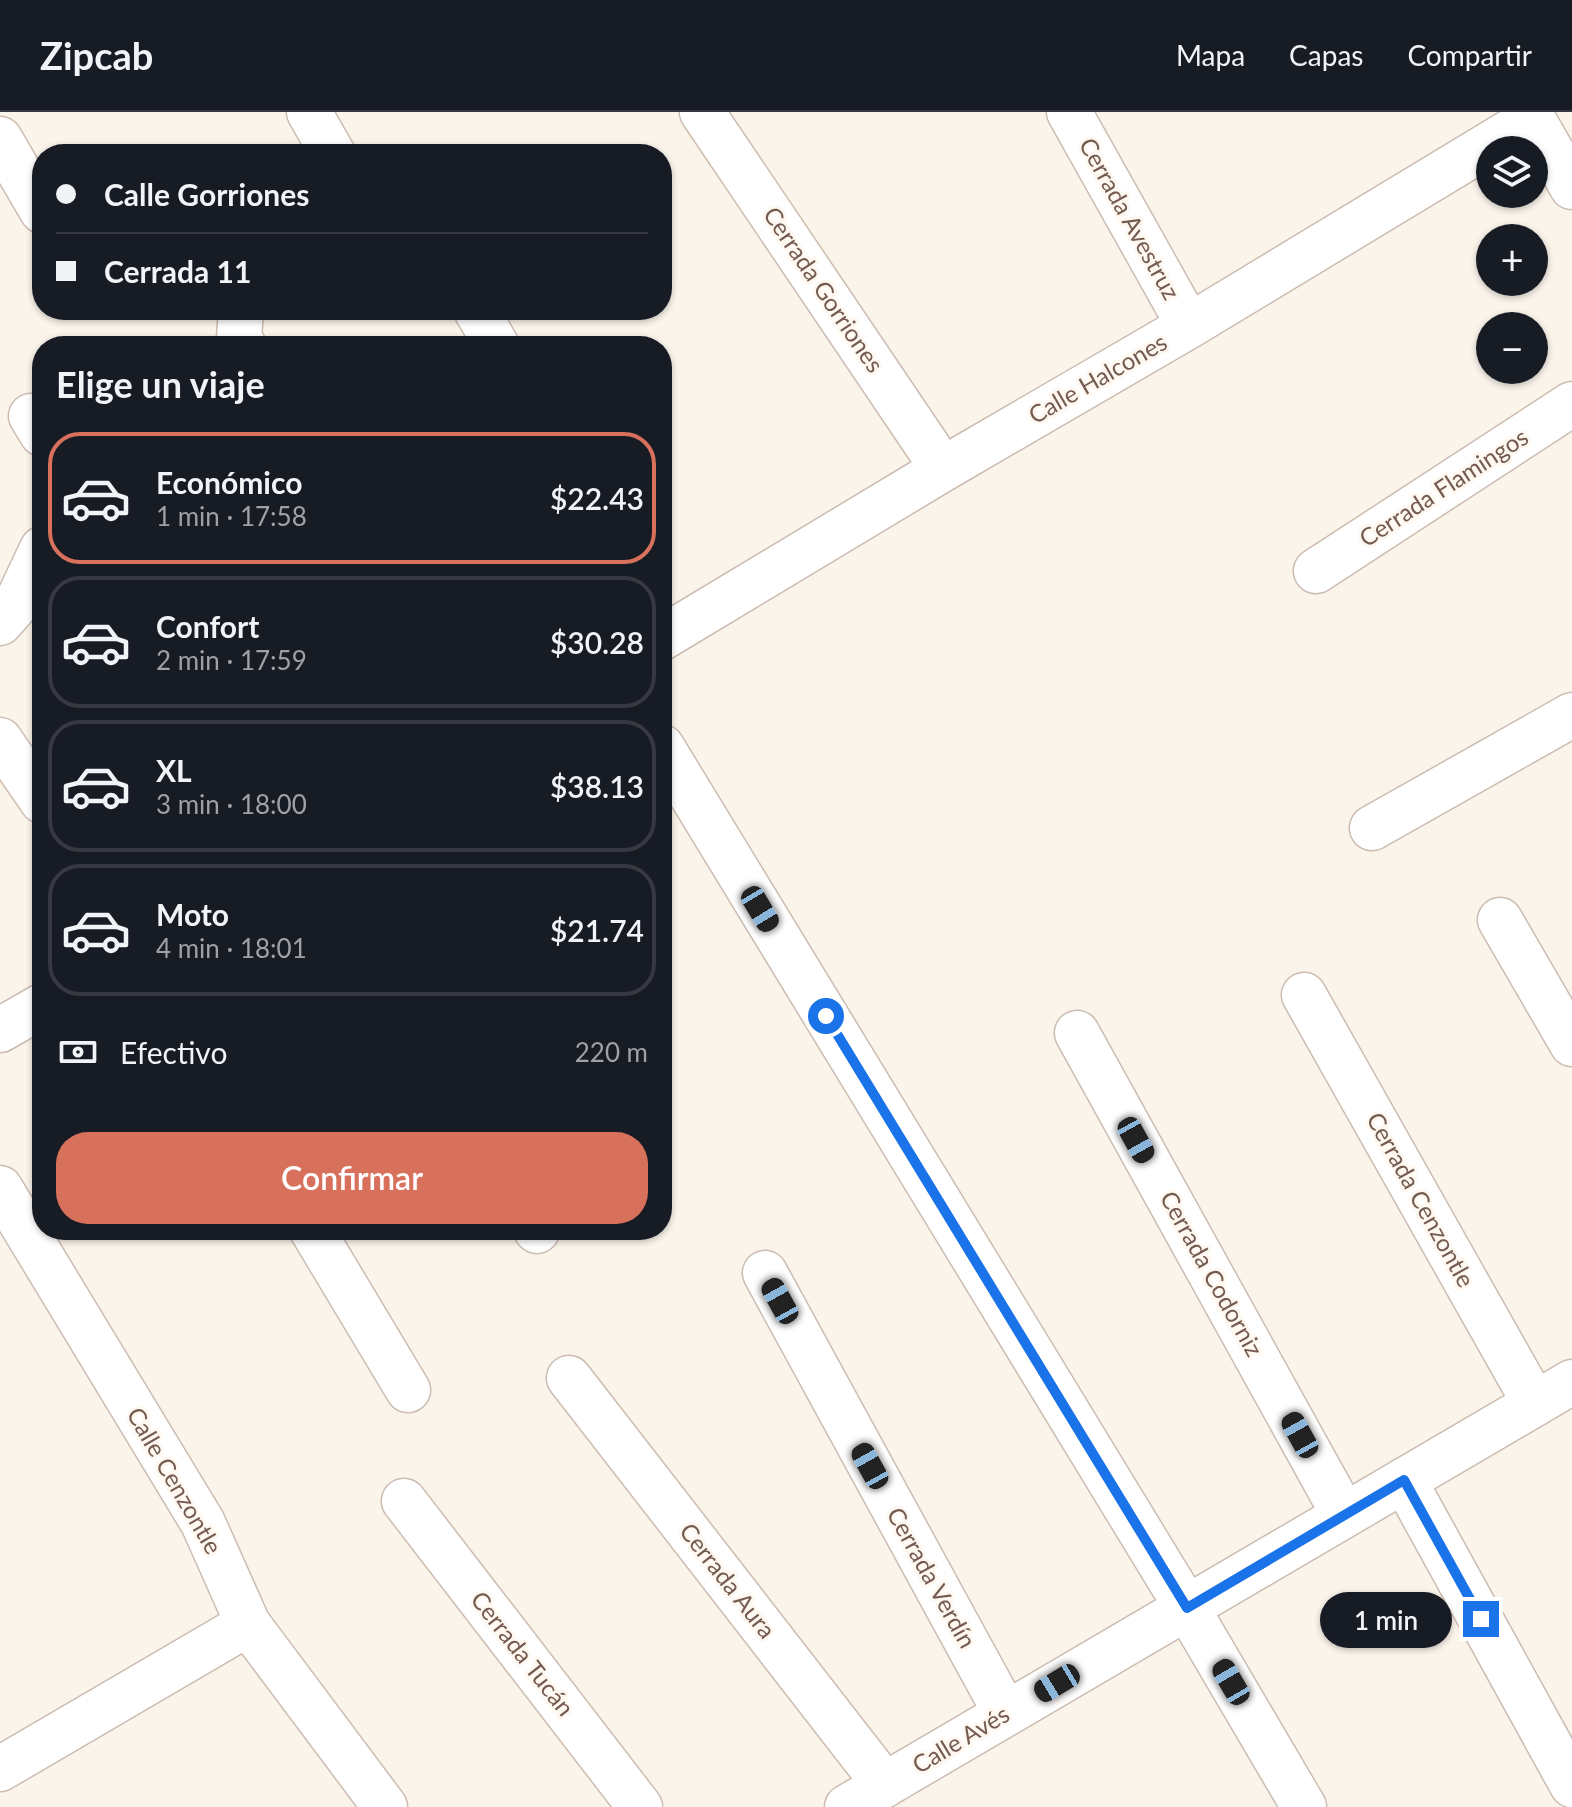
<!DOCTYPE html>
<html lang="es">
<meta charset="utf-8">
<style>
:root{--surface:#171b24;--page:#242831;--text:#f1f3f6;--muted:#9ea1a6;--line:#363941;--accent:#d8715c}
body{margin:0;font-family:Lato,sans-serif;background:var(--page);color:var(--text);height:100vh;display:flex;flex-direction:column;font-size:30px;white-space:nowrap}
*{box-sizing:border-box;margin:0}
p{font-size:26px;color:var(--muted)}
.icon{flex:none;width:44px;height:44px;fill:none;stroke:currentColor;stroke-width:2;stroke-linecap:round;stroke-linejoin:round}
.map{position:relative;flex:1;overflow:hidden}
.side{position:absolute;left:32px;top:224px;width:640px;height:904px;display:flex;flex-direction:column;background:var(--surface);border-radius:32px;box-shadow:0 2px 6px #0004}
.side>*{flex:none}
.hud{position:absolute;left:32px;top:32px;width:640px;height:176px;border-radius:32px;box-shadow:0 2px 6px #0004;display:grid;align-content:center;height:176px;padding:0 24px;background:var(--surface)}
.buttons{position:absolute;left:1476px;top:24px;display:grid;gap:16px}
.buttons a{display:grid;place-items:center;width:72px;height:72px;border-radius:50%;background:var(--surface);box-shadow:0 2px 6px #0004;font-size:40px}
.end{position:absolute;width:36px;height:36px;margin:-18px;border:10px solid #1a73e8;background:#fff;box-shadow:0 0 0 4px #fff}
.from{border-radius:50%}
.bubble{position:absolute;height:56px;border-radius:28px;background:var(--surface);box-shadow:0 2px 6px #0004;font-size:26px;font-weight:600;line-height:56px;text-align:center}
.car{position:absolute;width:24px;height:48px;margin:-24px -12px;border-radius:10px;box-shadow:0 0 6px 2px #0007;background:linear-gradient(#222 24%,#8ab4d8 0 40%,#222 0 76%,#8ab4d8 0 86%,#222 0)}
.hud b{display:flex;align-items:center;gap:28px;height:76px;font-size:30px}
.hud b+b{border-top:2px solid var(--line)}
.hud i{width:20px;height:20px;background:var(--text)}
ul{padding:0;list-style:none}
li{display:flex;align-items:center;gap:24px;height:132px;margin:0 16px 12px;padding:0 8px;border:4px solid var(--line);border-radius:32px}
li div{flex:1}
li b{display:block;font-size:30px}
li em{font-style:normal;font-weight:600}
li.selected{border-color:var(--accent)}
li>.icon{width:72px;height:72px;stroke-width:1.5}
h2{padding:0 24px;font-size:36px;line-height:96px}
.pay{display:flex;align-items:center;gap:20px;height:88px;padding:0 24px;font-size:30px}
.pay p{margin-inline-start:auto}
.action{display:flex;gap:16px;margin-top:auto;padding:16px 24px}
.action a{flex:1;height:92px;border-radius:32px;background:var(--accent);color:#fff;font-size:32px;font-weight:600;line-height:92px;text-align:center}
header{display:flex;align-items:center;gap:48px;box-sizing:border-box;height:112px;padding:0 40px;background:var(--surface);border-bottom:2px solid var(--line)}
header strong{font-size:38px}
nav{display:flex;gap:44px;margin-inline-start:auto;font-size:28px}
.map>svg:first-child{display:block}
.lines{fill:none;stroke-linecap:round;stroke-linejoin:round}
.minor-casing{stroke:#ccbcb1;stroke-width:47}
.minor{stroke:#fff;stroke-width:44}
.route{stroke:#1a73e8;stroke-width:10}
.labels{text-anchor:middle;stroke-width:6;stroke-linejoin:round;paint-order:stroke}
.street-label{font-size:24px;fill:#745b50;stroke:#fef8f1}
</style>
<header>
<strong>Zipcab</strong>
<nav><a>Mapa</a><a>Capas</a><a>Compartir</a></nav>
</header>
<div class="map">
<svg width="1572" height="1695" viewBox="0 0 1572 1695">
<rect width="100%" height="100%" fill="#fbf4eb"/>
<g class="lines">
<!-- minor casing -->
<g class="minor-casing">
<path id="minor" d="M309,0L333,42
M702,0L943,357
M1069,0L1189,214
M1529,0L1572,75
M0,27L42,99
M241,198L239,226L244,234
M476,198L497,234
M31,304L42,322
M1316,459L1572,292
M0,511L15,494L42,437
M662,526L943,357L1189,214L1533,6
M0,628L42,689
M662,635L1187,1496L1304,1695
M1372,716L1572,603
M1500,808L1572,932
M1304,883L1535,1292
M0,918L42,894
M1077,921L1344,1403
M0,1076L203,1411L248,1512L385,1695
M312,1118L408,1278
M536,1118L537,1119
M765,1161L1006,1602
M569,1266L885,1673
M1404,1368L1572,1673
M404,1389L640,1695
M0,1657L248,1512
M847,1695L1572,1270"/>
</g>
<!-- minor -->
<use href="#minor" class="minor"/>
</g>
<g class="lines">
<!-- route -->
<path class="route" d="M826,904L1187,1496L1404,1368L1481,1507"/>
</g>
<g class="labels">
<!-- street labels -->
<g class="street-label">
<text transform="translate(1129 107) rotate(61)" y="8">Cerrada Avestruz</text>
<text transform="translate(823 178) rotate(56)" y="8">Cerrada Gorriones</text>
<text transform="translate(1098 267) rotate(-30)" y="8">Calle Halcones</text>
<text transform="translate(1444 376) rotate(-33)" y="8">Cerrada Flamingos</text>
<text transform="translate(1420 1088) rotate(61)" y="8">Cerrada Cenzontle</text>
<text transform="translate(1211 1162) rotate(61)" y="8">Cerrada Codorniz</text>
<text transform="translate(174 1369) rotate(60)" y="8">Calle Cenzontle</text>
<text transform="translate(931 1466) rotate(61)" y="8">Cerrada Verdín</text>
<text transform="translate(727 1469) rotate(52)" y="8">Cerrada Aura</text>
<text transform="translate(522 1542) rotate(52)" y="8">Cerrada Tucán</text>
<text transform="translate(961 1628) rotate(-31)" y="8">Calle Avés</text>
</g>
</g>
</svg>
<div class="buttons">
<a><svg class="icon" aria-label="layers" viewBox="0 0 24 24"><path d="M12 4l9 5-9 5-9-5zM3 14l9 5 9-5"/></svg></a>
<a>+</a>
<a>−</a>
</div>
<i class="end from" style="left:826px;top:904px"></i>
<i class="end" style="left:1481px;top:1507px"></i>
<div class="bubble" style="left:1320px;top:1480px;width:132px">1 min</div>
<i class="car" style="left:760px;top:797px;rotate:149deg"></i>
<i class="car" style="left:1136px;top:1028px;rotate:151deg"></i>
<i class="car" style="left:780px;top:1189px;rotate:331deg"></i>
<i class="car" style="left:1300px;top:1323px;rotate:331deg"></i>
<i class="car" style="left:870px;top:1354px;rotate:331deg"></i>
<i class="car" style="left:1231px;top:1570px;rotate:330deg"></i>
<i class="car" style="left:1057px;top:1571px;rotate:239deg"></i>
<div class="hud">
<b><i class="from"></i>Calle Gorriones</b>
<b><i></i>Cerrada 11</b>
</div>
<section class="side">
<h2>Elige un viaje</h2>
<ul>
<li class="selected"><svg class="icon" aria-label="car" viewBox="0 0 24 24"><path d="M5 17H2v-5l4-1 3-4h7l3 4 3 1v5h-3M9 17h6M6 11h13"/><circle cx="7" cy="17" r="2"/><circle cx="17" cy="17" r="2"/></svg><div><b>Económico</b><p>1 min · 17:58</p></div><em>$22.43</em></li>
<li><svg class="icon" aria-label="car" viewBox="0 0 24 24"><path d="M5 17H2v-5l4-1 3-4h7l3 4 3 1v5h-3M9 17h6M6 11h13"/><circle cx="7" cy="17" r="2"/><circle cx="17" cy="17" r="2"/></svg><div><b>Confort</b><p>2 min · 17:59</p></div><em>$30.28</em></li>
<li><svg class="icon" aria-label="car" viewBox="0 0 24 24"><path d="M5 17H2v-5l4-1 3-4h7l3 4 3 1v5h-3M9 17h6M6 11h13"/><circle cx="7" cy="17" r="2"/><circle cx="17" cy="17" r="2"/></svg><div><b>XL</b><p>3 min · 18:00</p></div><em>$38.13</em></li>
<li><svg class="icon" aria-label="car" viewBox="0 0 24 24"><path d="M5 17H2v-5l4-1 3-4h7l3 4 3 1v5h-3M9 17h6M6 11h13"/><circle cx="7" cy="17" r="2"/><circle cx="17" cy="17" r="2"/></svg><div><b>Moto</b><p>4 min · 18:01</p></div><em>$21.74</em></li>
</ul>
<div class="pay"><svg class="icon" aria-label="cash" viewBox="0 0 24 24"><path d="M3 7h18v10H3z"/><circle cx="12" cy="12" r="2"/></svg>Efectivo<p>220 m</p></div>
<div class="action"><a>Confirmar</a></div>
</section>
</div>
